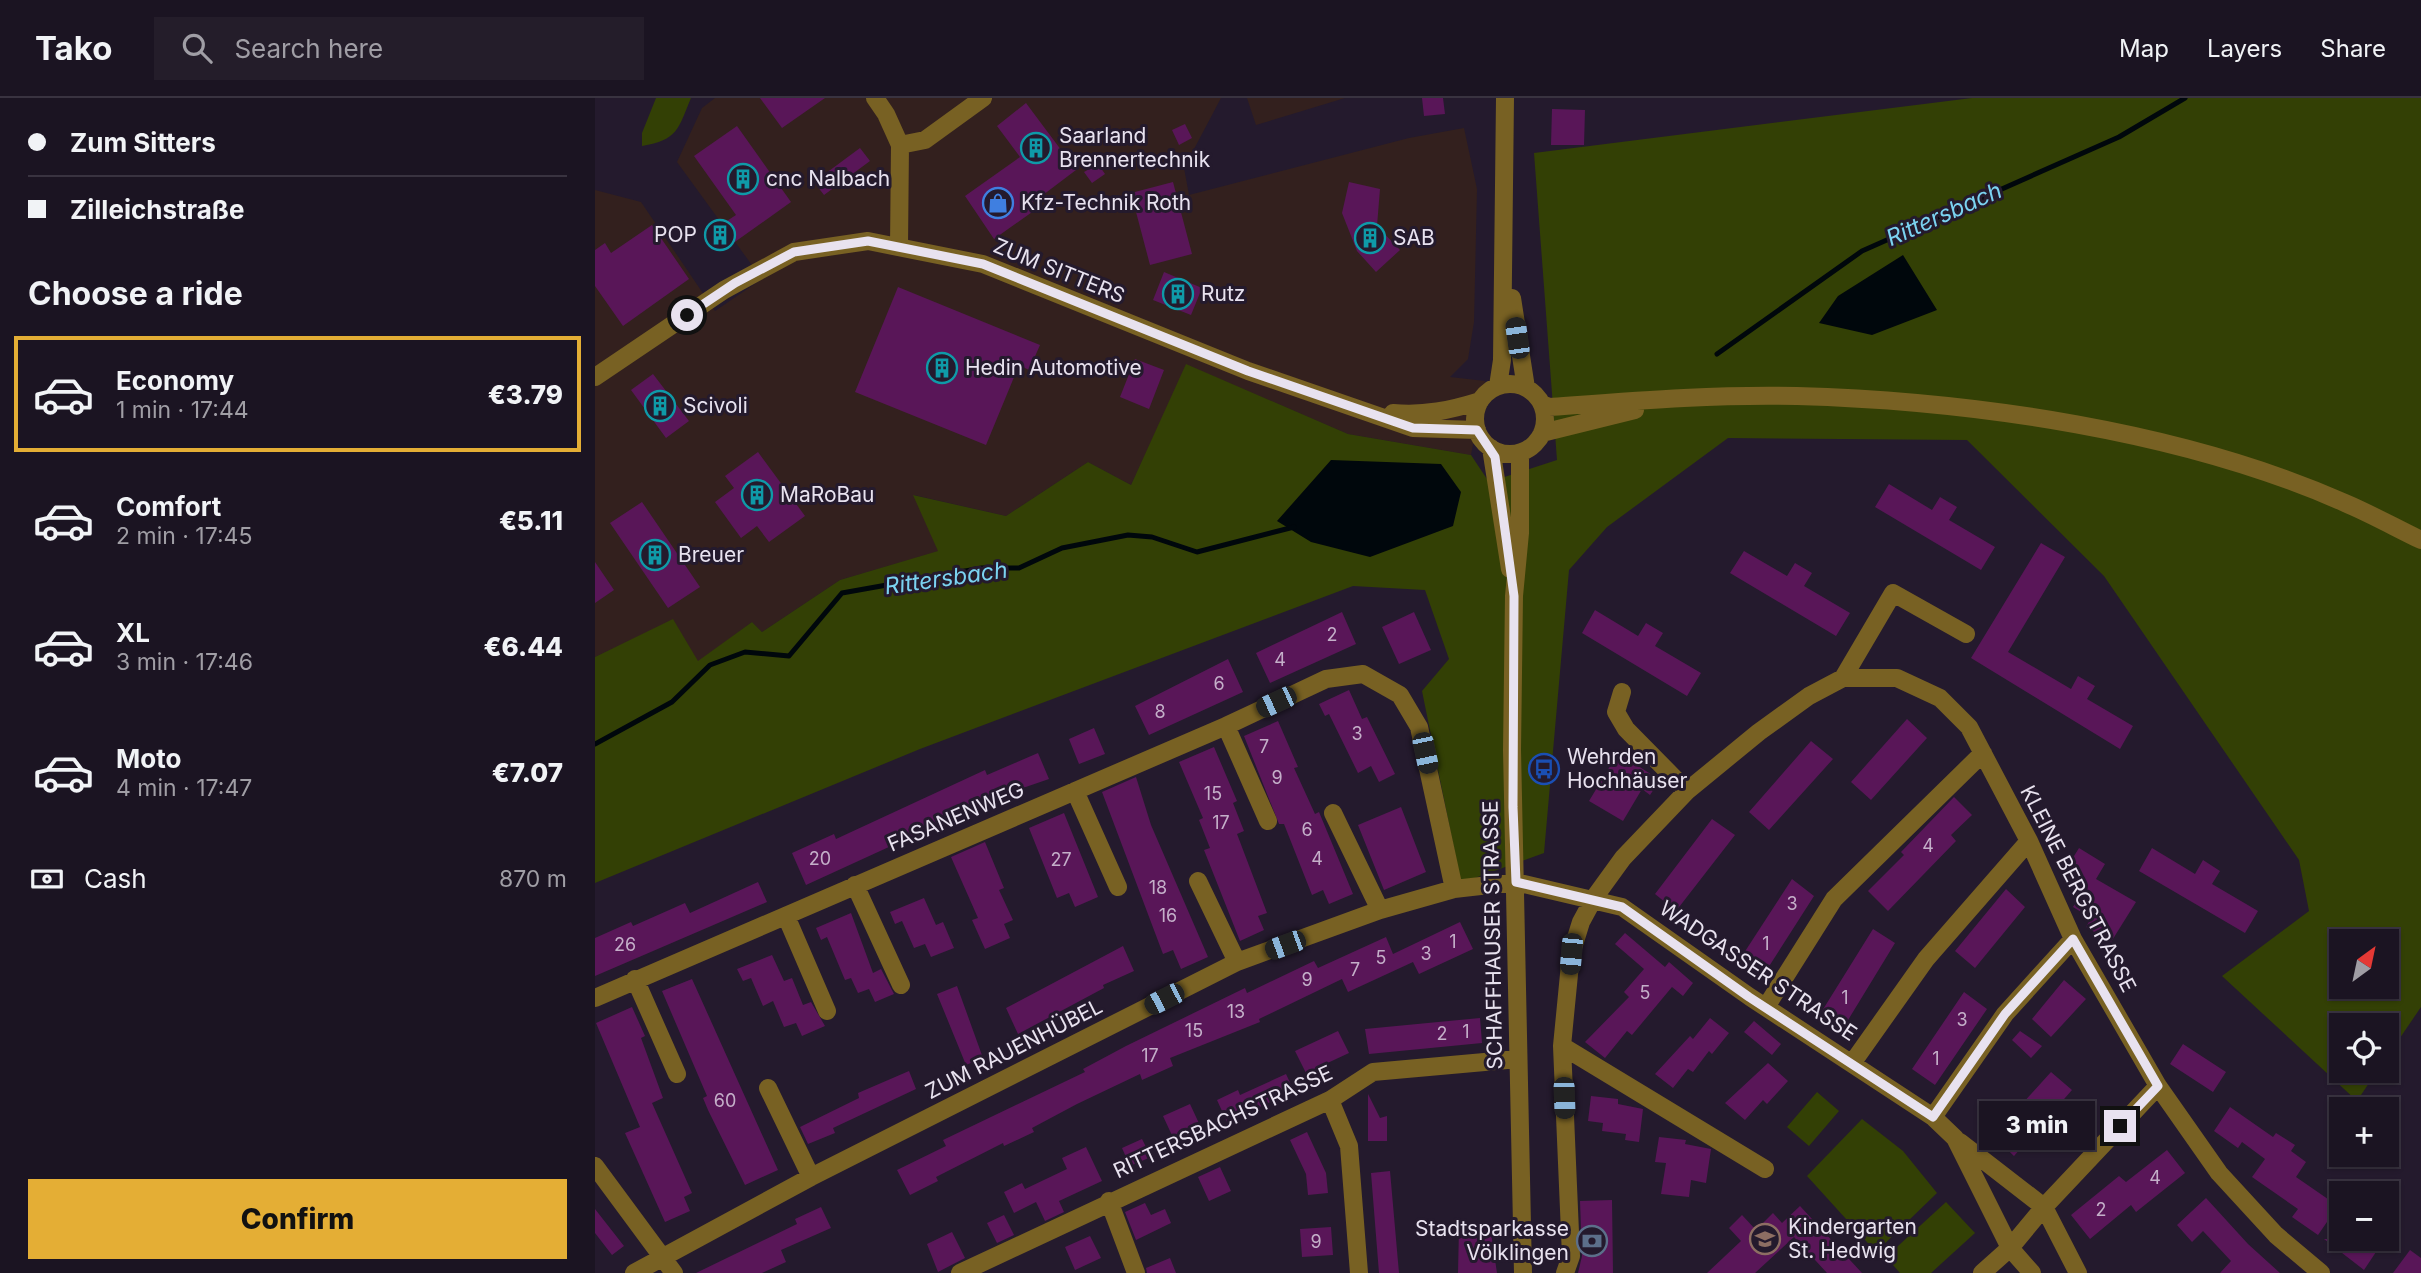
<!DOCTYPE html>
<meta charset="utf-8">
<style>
:root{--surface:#1b1422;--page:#241d2a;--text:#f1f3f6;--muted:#a09ea5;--line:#393340;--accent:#e4ae35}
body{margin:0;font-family:Inter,sans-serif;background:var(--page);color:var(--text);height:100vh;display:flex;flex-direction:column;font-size:26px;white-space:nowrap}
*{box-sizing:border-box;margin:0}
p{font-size:23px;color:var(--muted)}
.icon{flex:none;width:38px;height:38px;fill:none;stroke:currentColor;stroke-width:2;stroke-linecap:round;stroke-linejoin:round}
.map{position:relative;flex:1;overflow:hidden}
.details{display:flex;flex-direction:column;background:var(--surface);width:595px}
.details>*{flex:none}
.hud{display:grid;align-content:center;height:154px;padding:0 28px;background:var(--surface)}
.needle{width:46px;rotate:33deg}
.fabs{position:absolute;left:1734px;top:831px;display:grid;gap:14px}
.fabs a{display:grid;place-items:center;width:70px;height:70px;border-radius:0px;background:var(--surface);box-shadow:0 2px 5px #0004,0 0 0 2px var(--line);font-size:35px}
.end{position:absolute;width:32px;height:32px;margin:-16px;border:9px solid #e8e2ef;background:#111;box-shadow:0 0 0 4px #111}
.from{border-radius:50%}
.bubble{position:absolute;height:49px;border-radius:0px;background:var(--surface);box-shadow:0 2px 5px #0004,0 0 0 2px var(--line);font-size:23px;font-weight:800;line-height:49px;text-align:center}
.car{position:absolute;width:21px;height:42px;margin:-21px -10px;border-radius:9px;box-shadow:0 0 5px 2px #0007;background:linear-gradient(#222 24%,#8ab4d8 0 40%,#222 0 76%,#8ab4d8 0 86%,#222 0)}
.hud b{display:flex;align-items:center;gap:24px;height:66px;font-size:26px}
.hud b+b{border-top:2px solid var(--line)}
.hud i{width:18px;height:18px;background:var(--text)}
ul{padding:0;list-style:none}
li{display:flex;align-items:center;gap:21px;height:116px;margin:0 14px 10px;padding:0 14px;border:4px solid transparent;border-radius:0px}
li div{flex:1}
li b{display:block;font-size:26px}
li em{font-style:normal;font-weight:800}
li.selected{border-color:var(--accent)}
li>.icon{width:63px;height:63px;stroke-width:1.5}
h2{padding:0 28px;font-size:32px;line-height:84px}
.pay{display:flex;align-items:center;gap:18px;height:77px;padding:0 28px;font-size:26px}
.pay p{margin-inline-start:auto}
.button{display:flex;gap:14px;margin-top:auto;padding:14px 28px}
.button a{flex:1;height:80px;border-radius:0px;background:var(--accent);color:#111;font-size:28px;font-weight:800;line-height:80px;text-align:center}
header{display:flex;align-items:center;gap:42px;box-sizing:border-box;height:98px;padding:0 35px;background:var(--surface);border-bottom:2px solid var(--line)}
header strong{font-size:33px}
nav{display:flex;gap:38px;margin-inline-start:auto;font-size:24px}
.search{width:490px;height:63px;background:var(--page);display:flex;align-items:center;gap:18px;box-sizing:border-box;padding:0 24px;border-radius:0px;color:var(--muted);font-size:26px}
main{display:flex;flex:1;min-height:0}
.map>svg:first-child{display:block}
.commercial{fill:#33201e}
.green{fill:#334005;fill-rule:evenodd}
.water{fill:#00070c}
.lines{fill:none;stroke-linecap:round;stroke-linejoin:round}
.stream{stroke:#00070c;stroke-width:5}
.building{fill:#591658}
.minor{stroke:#786123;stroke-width:18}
.route{stroke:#e8e2ef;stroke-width:9}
.labels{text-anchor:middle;stroke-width:6;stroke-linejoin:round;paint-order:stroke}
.number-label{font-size:18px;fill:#c4afc9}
.poi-label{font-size:21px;fill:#e8e2ef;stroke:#241a2d;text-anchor:start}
.street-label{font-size:21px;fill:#e8e2ef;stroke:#241a2d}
.water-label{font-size:23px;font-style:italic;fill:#7bd3f1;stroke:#241a2d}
</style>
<header>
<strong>Tako</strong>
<div class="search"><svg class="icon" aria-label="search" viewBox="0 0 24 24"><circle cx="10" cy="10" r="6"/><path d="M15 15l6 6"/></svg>Search here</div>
<nav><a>Map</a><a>Layers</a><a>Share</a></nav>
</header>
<main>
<section class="details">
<div class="hud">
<b><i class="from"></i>Zum Sitters</b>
<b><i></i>Zilleichstraße</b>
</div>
<h2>Choose a ride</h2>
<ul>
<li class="selected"><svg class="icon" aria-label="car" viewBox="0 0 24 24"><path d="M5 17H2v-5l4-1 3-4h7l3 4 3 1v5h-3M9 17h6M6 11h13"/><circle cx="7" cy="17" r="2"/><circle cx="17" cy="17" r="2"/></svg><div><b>Economy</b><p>1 min · 17:44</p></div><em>€3.79</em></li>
<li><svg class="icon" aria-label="car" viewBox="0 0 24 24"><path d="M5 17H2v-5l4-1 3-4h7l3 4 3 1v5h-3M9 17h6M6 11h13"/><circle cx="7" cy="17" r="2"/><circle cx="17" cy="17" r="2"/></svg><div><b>Comfort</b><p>2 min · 17:45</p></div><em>€5.11</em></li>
<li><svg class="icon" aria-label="car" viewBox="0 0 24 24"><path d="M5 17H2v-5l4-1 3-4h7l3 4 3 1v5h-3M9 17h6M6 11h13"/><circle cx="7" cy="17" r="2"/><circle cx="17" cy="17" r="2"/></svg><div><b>XL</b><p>3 min · 17:46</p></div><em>€6.44</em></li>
<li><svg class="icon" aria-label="car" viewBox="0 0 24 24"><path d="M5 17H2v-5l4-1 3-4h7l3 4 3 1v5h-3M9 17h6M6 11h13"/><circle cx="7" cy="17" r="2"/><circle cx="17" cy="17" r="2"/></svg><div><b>Moto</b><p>4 min · 17:47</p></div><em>€7.07</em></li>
</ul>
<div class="pay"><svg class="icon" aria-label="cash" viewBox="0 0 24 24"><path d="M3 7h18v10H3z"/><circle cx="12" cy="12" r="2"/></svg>Cash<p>870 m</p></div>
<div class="button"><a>Confirm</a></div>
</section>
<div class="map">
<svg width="1826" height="1175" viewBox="0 0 1826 1175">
<rect width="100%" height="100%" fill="#241a2d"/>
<!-- commercial -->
<path class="commercial" d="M120,0H626L589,70L594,97L814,40L869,30L882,91L879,224L873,261L855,279L890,283L876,357L753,336L592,267L536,387L493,364L411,418L319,397L344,453L245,482L167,534L157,524L103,564L78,522L0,559V92L46,104L120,213L167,181L82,64L107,10Z
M652,0H750L661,27Z"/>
<!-- green -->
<path class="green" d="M61,0H96C83,31 83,42 47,48V35Z
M1377,0H1826V909L1792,959V928H1746V973H1782L1762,1003L1627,878L1714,813L1704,762L1509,478L1372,342L1133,340L1012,429L974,472L949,755L866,785L827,593L854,561L830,492L758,488L325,651L0,785V559L78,521L103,563L157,524L167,534L245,482L343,453L318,397L411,418L493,364L536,387L591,266L753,336L876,357L894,384L962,362L939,55ZM1746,844H1792V889H1746Z
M1222,994L1244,1013L1214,1048L1192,1029Z
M1267,1021L1308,1053L1342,1095L1281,1154L1212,1078Z
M1351,1104L1380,1135L1336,1175H1305L1291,1159Z"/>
<!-- water -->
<path class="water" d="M1308,157L1342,212L1277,237L1224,225L1243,198Z
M736,362L846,366L866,394L858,428L775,459L716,444L682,423Z"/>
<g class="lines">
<!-- stream -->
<path class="stream" d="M1122,256L1267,153L1524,39L1590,0
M0,646L77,604L115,567L150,554L194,558L247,495L387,470H424L467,450L533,437L557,439L602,454L699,429"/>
</g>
<!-- building -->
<path class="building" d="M165,0H230L187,30Z
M827,0H848L850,16L829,18Z
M431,5L481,72L436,106L440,112L399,141L370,98L425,59L402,28Z
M957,11L990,12L989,47H956Z
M590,26L597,40L584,47L577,32Z
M142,28L196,104L130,151L118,132L141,117L99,58Z
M265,50L275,63L229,97L219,84Z
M503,66L510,76L497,85L489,74Z
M578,84L597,156L555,167L536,95Z
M754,84L785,91L782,128L805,152L781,174L762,153L747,115Z
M57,127L94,181L28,228L0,188V152L10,145L16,155Z
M569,174L607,190L596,217L558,202Z
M303,189L445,247L434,272L424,267L391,347L260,294Z
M540,261L569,272L554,311L525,299Z
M58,276L94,323L71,340L36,292Z
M163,354L210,418L174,444L162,428L146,440L120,404L139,390L130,378Z
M1294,386L1337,412L1345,399L1362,409L1354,422L1400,449L1386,472L1280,409Z
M47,404L105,489L73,510L15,425Z
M1446,445L1470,459L1413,554L1476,591L1483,578L1500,588L1492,601L1538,628L1525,651L1376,560Z
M1149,453L1192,478L1200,465L1217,475L1209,488L1255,515L1241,538L1135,475Z
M0,464L19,492L0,505Z
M1000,512L1043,538L1051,525L1068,535L1060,548L1106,575L1092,598L987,535Z
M747,514L761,546L675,585L661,555Z
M819,514L836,552L804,566L787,529Z
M633,561L648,594L554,637L540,608Z
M754,592L767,621L772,619L800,676L784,684L776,668L763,675L734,616L730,618L724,606Z
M1312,621L1332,640L1276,702L1256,684Z
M683,623L703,669L699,670L720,716L724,714L758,796L734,806L728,792L717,797L689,726H684L649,638Z
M499,630L510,656L484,666L474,641Z
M1216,643L1238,661L1174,732L1154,714Z
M619,649L642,703L638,705L649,733L642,736L672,815L663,818L669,832L645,843L609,752L615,750L604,722L608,720L584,664Z
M443,655L454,681L422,692L370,718L368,715L211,787L197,755L239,736L241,741L390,672L392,677Z
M1023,655L1065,682L1055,697L1047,691L1028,723L994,703Z
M541,679L556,727L613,859L586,871L578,852L568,856L507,694Z
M1359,699L1377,717L1356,737L1361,743L1293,813L1273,793L1309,757L1306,754Z
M806,709L831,774L789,792L763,727Z
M469,715L503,799L480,809L474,795L462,800L434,730Z
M1117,721L1140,737L1081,813L1060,796Z
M390,744L409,790L404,792L418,822L409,826L415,840L390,851L377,822L383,820L356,759Z
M1484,750L1510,766L1501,781L1541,804L1516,844L1491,829L1496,820L1478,809L1488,793L1466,779Z
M1557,750L1600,776L1608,762L1625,773L1617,786L1663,813L1650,835L1544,773Z
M1197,781L1219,798L1171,873L1147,858Z
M163,784L172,804L0,878V840L36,824L38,828L90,805L95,815Z
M1411,791L1430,809L1380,870L1360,853Z
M329,800L341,827L348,824L359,850L336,859L330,846L319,850L307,823L300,826L295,814Z
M256,815L278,875L286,871L299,896L280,904L274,891L263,895L256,880L250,882L232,839L226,842L221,830Z
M865,824L878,851L824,876L818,864L753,894L747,881L664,921L665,924L575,960L578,968L547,982L545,976L482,1006L437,1030L439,1034L409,1048L408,1045L341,1079L343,1083L315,1097L302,1072L351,1048L348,1042L490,974L488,971L531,948L650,890L652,895L719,863L723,870L791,839L798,856Z
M1278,831L1300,845L1250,927L1227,913Z
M1030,835L1070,869L1074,864L1098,885L1088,898L1077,889L1037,937L1032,933L1010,960L990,944L1034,899L1029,894L1049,871L1020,846Z
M528,848L539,873L508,887L509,890L423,936L411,910Z
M177,857L189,883L197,880L208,907L216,904L230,928L207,938L201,925L189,929L178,903L168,908L156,880L148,883L142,871Z
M97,881L183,1072L150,1087L113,1012L108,1000L112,998L67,893Z
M1469,882L1491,901L1456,939L1437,921Z
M362,888L388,960L371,967L342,896Z
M1369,894L1392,911L1340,987L1317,971Z
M37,909L50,938L46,940L68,1000L57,1005L97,1095L89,1099L95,1113L70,1124L30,1035L45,1029L1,925Z
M885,920L887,945L774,956L770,931Z
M1115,920L1134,935L1117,956L1114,953L1098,974L1093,971L1078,990L1060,976L1095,938L1098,941Z
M1159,923L1186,946L1177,957L1149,934Z
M743,933L754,955L711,975L700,953Z
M1425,933L1447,948L1436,960L1417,942Z
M1588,946L1631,974L1618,994L1575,966Z
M1173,965L1193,983L1172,1006L1168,1002L1150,1022L1130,1005Z
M314,973L321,991L238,1030L240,1035L213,1046L205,1029L264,1000L263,995Z
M1456,974L1477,992L1419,1058L1398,1038Z
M691,976L699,993L632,1024L622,1002L643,992L645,997Z
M773,996L785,1020L792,1018V1043H773Z
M996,998L1023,1001V1006L1048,1011L1044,1044L1030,1042L1031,1036L1007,1033L1008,1025L993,1023Z
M595,1006L608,1034L581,1046L568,1018Z
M1635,1009L1678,1039L1681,1035L1700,1047L1696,1053L1711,1064L1701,1079L1743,1108L1723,1137L1697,1119L1703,1111L1657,1079L1670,1061L1647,1044L1643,1050L1619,1033Z
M712,1034L731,1075L733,1095L713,1097L711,1076L695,1042Z
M1064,1039L1091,1042L1090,1046L1116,1051L1111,1085L1096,1082L1094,1099L1066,1096L1071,1065L1060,1064Z
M547,1041L556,1059L535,1068L527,1050Z
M491,1049L507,1083L464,1103L469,1114L450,1123L441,1104L419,1115L409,1094L427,1085L430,1091L472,1071L467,1060Z
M1572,1052L1590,1075L1541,1114L1536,1107L1495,1141L1476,1117L1524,1078L1531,1084Z
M625,1069L636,1093L614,1103L603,1079Z
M795,1073L804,1175H784L776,1075Z
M1611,1100L1653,1146L1685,1175H1625L1636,1163L1608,1133L1597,1144L1582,1127Z
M1017,1102L1018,1175H983L987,1158L985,1103Z
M550,1105L556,1117L570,1111L576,1125L541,1142L530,1114Z
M1205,1108L1267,1175H1232L1199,1139L1160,1175H1112L1146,1143L1134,1130L1147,1117L1161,1132L1178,1115L1187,1125Z
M226,1109L236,1130L186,1152L191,1164L167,1175H101L202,1126L200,1121Z
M0,1111L29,1148L17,1157L0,1135Z
M409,1117L419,1137L402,1145L392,1125Z
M895,1128L902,1175H863L864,1130Z
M736,1129L738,1157L707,1159L705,1131Z
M357,1134L370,1160L343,1174L332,1146Z
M495,1138L506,1160L480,1172L470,1149Z
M1729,1141H1774L1785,1148L1769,1172Z
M1815,1152L1826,1160V1175H1798Z
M575,1160L581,1175H552L551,1170Z"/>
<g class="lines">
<!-- minor -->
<path class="minor" d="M280,0L291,16L305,47L304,148
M305,47L330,42L388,0
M917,200L931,290
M0,279L129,192L199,154L273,143L388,166L653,273L818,330L882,332
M880 321a35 35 0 1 1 70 0a35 35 0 1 1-70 0Z
M903,288L907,262L910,0
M947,306L954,309C1036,303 1120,296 1202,298C1379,303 1588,333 1750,405C1776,416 1801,430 1826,442
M798,315C829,318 856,312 885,303
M947,335L1040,312
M896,350L915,471
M925,355V435L919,498L917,652L928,1175
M1248,580L1298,495L1371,536
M1027,594L1021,614L1031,631L1092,693
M631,628L673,723
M480,693L523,789
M738,715L785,812
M603,783L642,864
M260,787L306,887
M191,818L232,913
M40,881L82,976
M0,900L631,628L731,581L768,576L805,597L824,629L859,791
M1171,909L1239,801L1388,655
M967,948L1170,1071
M1258,964L1331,861L1434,743
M173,990L216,1079
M735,1002L754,1048L764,1175
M1338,1019L1410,916L1478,841
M1365,1044L1449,1109L1483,1175
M0,1068L79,1175
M514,1103L541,1175
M39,1175L216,1079L642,864L785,812L859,791L921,784L1027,809L1155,899L1338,1019L1360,1040L1415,1150L1437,1175
M365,1175L735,1002L778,974L923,961
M970,1175L976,1158L967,948L976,856L986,824L999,800L1028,760L1092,693L1164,634L1214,598L1248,580H1302L1345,600L1374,629L1434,743L1478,841L1563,988L1624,1075L1681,1137L1726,1175
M1387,1175L1415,1150L1449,1109L1563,988"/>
</g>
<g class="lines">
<!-- route -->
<path class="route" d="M92,217L140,185L199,154L273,143L388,166L653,273L818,330L882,332L900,359L919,498L918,709L921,784L1027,809L1154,899L1338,1019L1410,916L1478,841L1563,988L1525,1028"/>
</g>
<!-- icons -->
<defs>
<g id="building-ring" transform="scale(1.575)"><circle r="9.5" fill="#241a2d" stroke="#0f9aa8" stroke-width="1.5"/><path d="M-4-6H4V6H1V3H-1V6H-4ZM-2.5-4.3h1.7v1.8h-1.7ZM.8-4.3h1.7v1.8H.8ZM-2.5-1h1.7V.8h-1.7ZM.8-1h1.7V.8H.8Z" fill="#0f9aa8"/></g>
<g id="shop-ring" transform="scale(1.575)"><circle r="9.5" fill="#241a2d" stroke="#3f7fe0" stroke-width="1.5"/><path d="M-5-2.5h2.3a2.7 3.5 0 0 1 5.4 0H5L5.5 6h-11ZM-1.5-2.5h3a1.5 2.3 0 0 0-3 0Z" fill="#3f7fe0"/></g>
<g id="bus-ring" transform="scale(1.575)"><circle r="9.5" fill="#241a2d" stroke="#1a4fb4" stroke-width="1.5"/><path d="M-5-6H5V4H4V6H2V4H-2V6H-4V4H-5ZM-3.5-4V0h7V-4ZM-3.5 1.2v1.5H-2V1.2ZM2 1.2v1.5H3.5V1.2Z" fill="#1a4fb4"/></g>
<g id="school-ring" transform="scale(1.575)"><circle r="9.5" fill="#241a2d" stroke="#8d6e63" stroke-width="1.5"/><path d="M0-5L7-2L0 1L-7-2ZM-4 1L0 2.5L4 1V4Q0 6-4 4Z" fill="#8d6e63"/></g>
<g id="bank-ring" transform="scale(1.575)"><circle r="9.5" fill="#241a2d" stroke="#5c6f8a" stroke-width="1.5"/><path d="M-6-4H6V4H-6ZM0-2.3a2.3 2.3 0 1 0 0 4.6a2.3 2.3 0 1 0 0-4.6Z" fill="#5c6f8a"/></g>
</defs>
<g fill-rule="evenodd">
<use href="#building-ring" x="441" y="50"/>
<use href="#building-ring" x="148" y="81"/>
<use href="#shop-ring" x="403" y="105"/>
<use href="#building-ring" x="125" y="137"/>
<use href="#building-ring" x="775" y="140"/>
<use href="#building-ring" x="583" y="196"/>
<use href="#building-ring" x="347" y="270"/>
<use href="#building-ring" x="65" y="308"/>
<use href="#building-ring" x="162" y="397"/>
<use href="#building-ring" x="60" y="457"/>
<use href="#bus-ring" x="949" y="671"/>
<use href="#school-ring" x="1170" y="1141"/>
<use href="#bank-ring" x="997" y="1143"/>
</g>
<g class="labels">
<!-- number labels -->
<g class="number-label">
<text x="737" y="543">2</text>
<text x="685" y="568">4</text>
<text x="624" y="592">6</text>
<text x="565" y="620">8</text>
<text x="762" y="642">3</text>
<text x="669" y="655">7</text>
<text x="682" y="686">9</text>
<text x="618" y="702">15</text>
<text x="626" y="731">17</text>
<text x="712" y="738">6</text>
<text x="1333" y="754">4</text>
<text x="225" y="767">20</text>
<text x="722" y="767">4</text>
<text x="466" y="768">27</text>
<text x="563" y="796">18</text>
<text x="1197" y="812">3</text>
<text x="573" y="824">16</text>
<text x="858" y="850">1</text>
<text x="1171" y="852">1</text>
<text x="30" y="853">26</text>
<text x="831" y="862">3</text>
<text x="786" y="866">5</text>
<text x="760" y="878">7</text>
<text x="712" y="888">9</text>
<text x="1050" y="901">5</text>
<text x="1250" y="906">1</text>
<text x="641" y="920">13</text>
<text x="1367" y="928">3</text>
<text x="599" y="939">15</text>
<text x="871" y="940">1</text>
<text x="847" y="942">2</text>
<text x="555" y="964">17</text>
<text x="1341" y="967">1</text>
<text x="130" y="1009">60</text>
<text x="1560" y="1086">4</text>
<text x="1506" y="1118">2</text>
<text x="721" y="1150">9</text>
</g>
<!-- poi labels -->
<g class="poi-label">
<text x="464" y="45">Saarland<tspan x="464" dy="24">Brennertechnik</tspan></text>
<text x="171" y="88">cnc Nalbach</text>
<text x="426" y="112">Kfz-Technik Roth</text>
<text x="102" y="144" text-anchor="end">POP</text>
<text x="798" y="147">SAB</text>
<text x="606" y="203">Rutz</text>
<text x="370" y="277">Hedin Automotive</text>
<text x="88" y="315">Scivoli</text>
<text x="185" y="404">MaRoBau</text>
<text x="83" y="464">Breuer</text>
<text x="972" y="666">Wehrden<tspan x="972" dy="24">Hochhäuser</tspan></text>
<text x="1193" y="1136">Kindergarten<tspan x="1193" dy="24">St. Hedwig</tspan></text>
<text x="974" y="1138" text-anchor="end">Stadtsparkasse<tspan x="974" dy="24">Völklingen</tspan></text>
</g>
<!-- street labels -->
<g class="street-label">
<text transform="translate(464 173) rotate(22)" y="7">ZUM SITTERS</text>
<text transform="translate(361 719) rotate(-23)" y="7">FASANENWEG</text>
<text transform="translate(1483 791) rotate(63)" y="7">KLEINE BERGSTRASSE</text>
<text transform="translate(898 837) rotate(-91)" y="7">SCHAFFHAUSER STRASSE</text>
<text transform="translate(1163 873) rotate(34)" y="7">WADGASSER STRASSE</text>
<text transform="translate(419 951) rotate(-27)" y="7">ZUM RAUENHÜBEL</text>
<text transform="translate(628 1024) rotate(-25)" y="7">RITTERSBACHSTRASSE</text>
</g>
<!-- water labels -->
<g class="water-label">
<text transform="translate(1349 116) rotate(-24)" y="8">Rittersbach</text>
<text transform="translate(351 480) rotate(-8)" y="8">Rittersbach</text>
</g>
</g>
</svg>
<div class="fabs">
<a><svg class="needle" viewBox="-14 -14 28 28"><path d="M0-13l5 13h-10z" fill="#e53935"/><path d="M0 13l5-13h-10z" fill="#a09ea5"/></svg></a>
<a><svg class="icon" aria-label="locate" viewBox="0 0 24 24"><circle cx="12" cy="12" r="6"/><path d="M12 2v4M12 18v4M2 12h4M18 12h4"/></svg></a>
<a>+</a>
<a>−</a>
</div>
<i class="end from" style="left:92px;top:217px"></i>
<i class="end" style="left:1525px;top:1028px"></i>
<div class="bubble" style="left:1384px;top:1003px;width:116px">3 min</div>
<i class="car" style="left:922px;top:240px;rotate:352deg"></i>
<i class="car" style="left:681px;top:604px;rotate:245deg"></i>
<i class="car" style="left:830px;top:655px;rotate:168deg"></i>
<i class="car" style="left:690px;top:847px;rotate:250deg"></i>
<i class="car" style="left:976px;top:856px;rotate:185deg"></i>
<i class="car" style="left:569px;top:901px;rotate:243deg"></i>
<i class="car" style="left:969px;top:1000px;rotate:178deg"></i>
</div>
</main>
